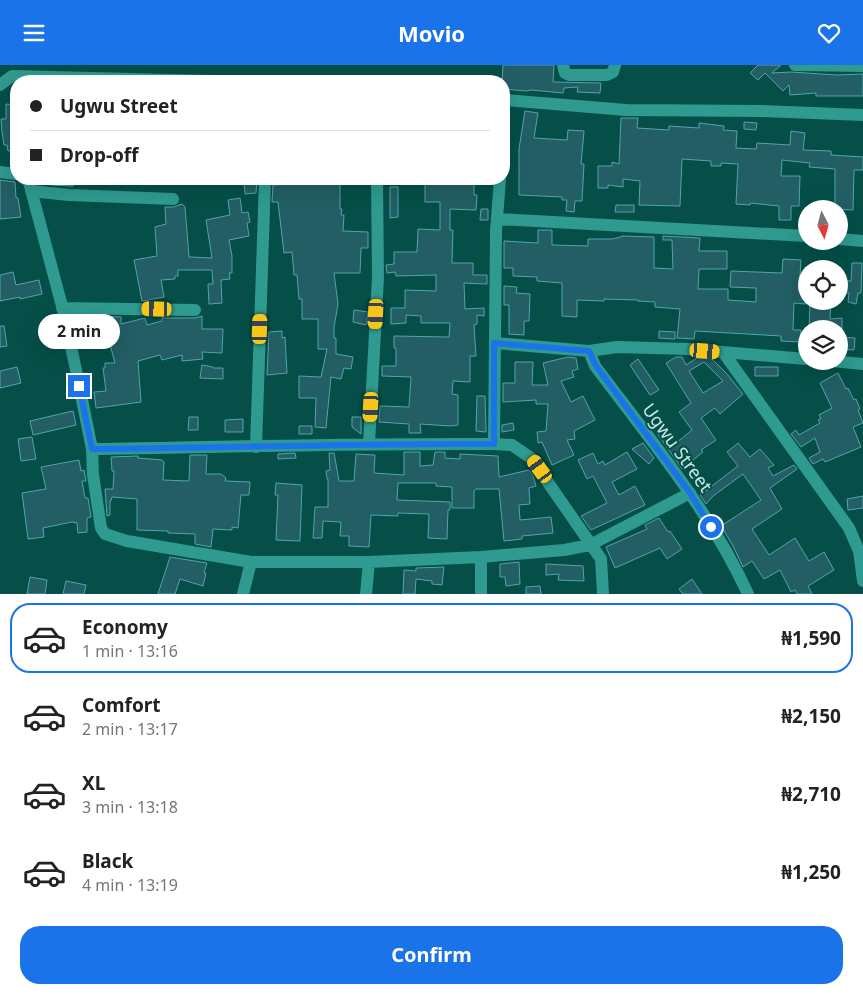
<!DOCTYPE html>
<meta charset="utf-8">
<style>
:root{--surface:#fff;--page:#f2f2f2;--text:#222;--muted:#767676;--line:#e0e0e0;--accent:#1a73e8}
body{margin:0;font-family:"Noto Sans",sans-serif;background:var(--page);color:var(--text);height:100vh;display:flex;flex-direction:column;font-size:19px;white-space:nowrap}
*{box-sizing:border-box;margin:0}
p{font-size:16px;color:var(--muted)}
.icon{flex:none;width:28px;height:28px;fill:none;stroke:currentColor;stroke-width:2;stroke-linecap:round;stroke-linejoin:round}
.map{position:relative;height:529px;overflow:hidden}
.details{display:flex;flex-direction:column;background:var(--surface);flex:1}
.details>*{flex:none}
.guide{position:absolute;left:10px;top:10px;width:500px;height:110px;border-radius:20px;box-shadow:0 5px 20px #0002;display:grid;align-content:center;height:110px;padding:0 20px;background:var(--surface)}
.needle{width:32px;rotate:174deg}
.fabs{position:absolute;left:798px;top:135px;display:grid;gap:10px}
.fabs a{display:grid;place-items:center;width:50px;height:50px;border-radius:50%;background:var(--surface);box-shadow:0 5px 20px #0002;font-size:25px}
.end{position:absolute;width:22px;height:22px;margin:-11px;border:6px solid #1a73e8;background:#fff;box-shadow:0 0 0 2px #fff}
.from{border-radius:50%}
.bubble{position:absolute;height:35px;border-radius:18px;background:var(--surface);box-shadow:0 5px 20px #0002;font-size:16px;font-weight:700;line-height:35px;text-align:center}
.car{position:absolute;width:15px;height:30px;margin:-15px -8px;border-radius:6px;box-shadow:0 0 4px 1px #0007;background:linear-gradient(#f5c518 24%,#345 0 40%,#f5c518 0 76%,#345 0 86%,#f5c518 0)}
.guide b{display:flex;align-items:center;gap:18px;height:48px;font-size:19px}
.guide b+b{border-top:1px solid var(--line)}
.guide i{width:12px;height:12px;background:var(--text)}
ul{padding:9px 0 0;list-style:none}
li{display:flex;align-items:center;gap:15px;height:70px;margin:0 10px 8px;padding:0 10px;border:2px solid transparent;border-radius:20px}
li div{flex:1}
li b{display:block;font-size:19px}
li em{font-style:normal;font-weight:700}
li.active{border-color:var(--accent)}
li>.icon{width:45px;height:45px;stroke-width:1.5}
.primary-button{display:flex;gap:10px;margin-top:auto;padding:10px 20px}
.primary-button a{flex:1;height:58px;border-radius:20px;background:var(--accent);color:#fff;font-size:20px;font-weight:700;line-height:58px;text-align:center}
header{display:flex;justify-content:space-between;align-items:center;height:65px;padding:0 20px;background:var(--accent);color:#fff;font-size:22px;font-weight:700}
.map>svg:first-child{display:block}
.building{fill:#225e64;stroke:#51a5ae;fill-rule:evenodd}
.lines{fill:none;stroke-linecap:round;stroke-linejoin:round}
.minor{stroke:#2f9a8f;stroke-width:12}
.route{stroke:#1a73e8;stroke-width:6}
.labels{text-anchor:middle;stroke-width:4;stroke-linejoin:round;paint-order:stroke}
.street-label{font-size:18px;fill:#c4ebe4;stroke:#054f48}
</style>
<header><svg class="icon" aria-label="menu" viewBox="0 0 24 24"><path d="M4 6h16M4 12h16M4 18h16"/></svg>Movio<svg class="icon" aria-label="heart" viewBox="0 0 24 24"><path d="M12 20l-8-8c-3-5 5-10 8-4 3-6 11-1 8 4z"/></svg></header>
<div class="map">
<svg width="863" height="529" viewBox="0 0 863 529">
<rect width="100%" height="100%" fill="#054f48"/>
<!-- building -->
<path class="building" d="M503,0H554L553,17L601,18L600,28L577,27L578,22L564,23L563,28L531,25L526,26L504,24V16H502Z
M758,0H781L772,8L791,7L837,10L863,9V31H816V28L790,30L789,20L783,26L765,8L758,15L750,8Z
M6,39L16,40V85L8,86L7,80H4L2,67L1,54H6Z
M525,46L538,48L534,73L567,75L568,65L584,66L581,99H584L582,136H575L574,147L566,146L567,135H562V132L519,130V84Z
M621,53H638L637,63L669,65V61L699,63V58L724,61L723,65L737,66L736,83L756,84L757,78L790,80L791,66L805,68L803,85L831,86V90L863,92V105H854L853,145L835,144V104L809,102L810,98L782,95L781,111H800L799,141H791V155H779V141L750,138V140L736,139L738,99L721,98V101H711V96L682,94L680,141L639,140L640,116L623,114V122L608,120V123H598V101H612V97L619,99Z
M744,57L757,58L756,65L744,64Z
M51,114H74L73,121L51,120Z
M244,114H257L256,128L245,129Z
M323,114H340V144H342L341,150H344L343,166L368,167V183H361L360,208H334L338,239L334,262V273H336V289L353,292L351,304L344,303L341,314L331,312L326,363L315,362L316,333H299V311L321,312L327,284H318V254H302V234H299L297,210H294L292,187L284,188L278,137H272L273,120L323,117Z
M425,114H474V130H477L476,145L450,144V165H453L452,198H473V210H487V219L464,218L465,244L484,243V251L477,250V259L474,260L476,291H470V317L453,316L452,329L458,330V360L450,361L420,359L421,368H409V359L379,357L380,341L409,342L411,312L382,311V301H396V283H394V271L449,272L450,258H421V251L406,250V258L391,259V243H405V225L436,226V210L396,211L395,207L387,208L386,200L394,199V187H417L418,164L440,165V137H425Z
M0,115L15,117L16,133H18L21,152L0,154Z
M390,122H398V152L390,153Z
M240,133L242,148L248,147L250,157L247,158L249,171L229,175L232,191V208H229L230,214L221,215L222,238L209,239L208,219H213L212,205H178V211H175V214L161,215L164,232L142,236L134,195L157,191L155,162L166,159L165,142H173L182,139L185,142L189,192L212,193L206,155L230,150L228,135Z
M616,140H634V147H615Z
M481,144H488V155H480Z
M538,165H552V180L588,181V174H612L621,172V171L654,172V203L673,204L672,175H663V171L700,173L699,186H727V204H699L698,224H728V235L756,237V223L730,222L731,206L782,208L783,194L801,195L799,226L806,227V239L794,238L793,265H801L800,277L781,276V271L695,266L694,274L677,273L680,244L655,242V237L638,236V235L604,234V236L577,235V252L562,251V218L537,216V212L513,211V203H504V176L538,178Z
M852,198H862L861,228H858L856,239L848,237L849,228H839V216H851Z
M13,207L16,220L39,215L42,229L20,234V232L0,236V210Z
M504,221L517,222L516,228L530,229L529,256H524V270L509,269V240H504Z
M810,236H831L830,254L842,253V264H809Z
M354,245L368,247L366,260L353,257Z
M82,251L121,252V259L145,253L147,260L162,256V253H195L202,251V264H223L222,288L202,287L203,294L182,296V290L162,295L160,290L138,296L141,337L96,343L94,327L106,326L103,303H105V298H115L106,265L82,272L77,253Z
M0,261H4L7,281L0,282Z
M282,266V273L285,272L287,308L267,310L269,267Z
M659,266L675,267V274L659,273Z
M839,272L855,273L854,285L839,284Z
M568,292L576,293L578,304L572,306L574,312L561,316L571,337L583,331L595,355L574,366L575,374L567,375L574,390L552,400L542,377L538,378L537,367L546,366L548,339H536V335L503,337V318H515V297H533L532,320H548L543,298Z
M676,292H682L686,300L697,293L712,294L727,309L743,329L720,349L715,343L701,353L716,375L701,385L703,387L682,404L656,367L658,366L670,383L692,365L679,347L691,338L666,298ZM704,297L723,316L703,328L689,306Z
M638,294L659,325L650,330L630,300Z
M202,300L213,302V303H223V314L200,313Z
M17,302L21,318L0,323V306Z
M755,302H778V311H755Z
M838,308L846,324L848,323L854,335L856,334L860,344L858,345L863,358L853,362L861,382L825,397L823,394L813,399L809,393L820,387L815,373L801,382L791,369L796,365L799,370L820,358L818,355L821,354L819,350L832,343L820,318Z
M477,331H485L486,367L476,366Z
M73,346L76,360L33,370L30,356Z
M189,352H198V365H188Z
M352,352H361V369L352,362Z
M243,354V367H225V355Z
M513,358L514,365L502,367V360Z
M299,361H312V369H299Z
M32,372L36,394L21,396L18,374Z
M643,378L654,393L649,399L632,384Z
M738,378L750,392L760,384L774,400L768,403L773,411L794,400L797,404L770,423L782,444L752,464L769,490L795,473L809,496L824,487L834,505L808,521L812,529H797L795,525L791,527L780,505L764,514L752,496L743,502L732,479L721,461L761,435L743,409L713,431L706,439L700,430L738,401L727,387Z
M404,387H420V401L433,400L435,387H445V393L460,394V389L498,391L499,412L529,405L533,411L536,421L529,423L530,439L519,440L520,455L551,452L553,468L522,471V474L504,476L499,424H476L474,426V443H452V422L436,421V418H398L397,435L450,437V445H448L447,474L428,473L429,449L398,448V451L371,450L369,482L349,481V471H340L341,457L323,456L322,473H313L315,442H328V414H327L326,406L330,405L329,388H334L339,416H354L356,389L375,390L374,408L404,410Z
M627,387L637,404L612,417L619,430L635,421L645,440L591,465L581,451L607,438L593,411L587,414L578,395L593,388L598,399L603,396L605,400Z
M295,388L296,393L278,394V389Z
M190,390H207L206,409H221L226,413L225,416L250,417L249,430H241L238,463L232,462V465L213,464L211,482L195,479V469L168,468V466L137,465V434L112,432L111,436H110V450L107,451L105,424H113L114,406H112L111,392L138,391V393L162,395L164,397L163,415L189,416Z
M79,395L81,406L84,405L86,416H82L85,433H88L91,452L87,453V467L78,468L77,458L72,457L43,463L44,472L28,474L22,428L46,424L41,402Z
M276,418L302,420L300,476L276,475L278,430H275Z
M863,431V443L848,445L847,434Z
M659,453L668,467L670,466L682,484L667,494L660,483L615,503L606,482L647,464L645,460Z
M170,492L207,498L204,508H206L203,521L180,514L175,529H158Z
M519,497L520,519L506,521L505,512H500V499Z
M546,499L583,501L584,516L558,515L559,509L546,510Z
M444,502L442,520L432,519V516L416,514L415,529H403L404,505L416,506V503Z
M30,512L47,515L45,529H27Z
M692,514L702,529H683L679,524Z
M66,516L86,520L84,529H63Z
M540,521L541,529H526V522Z"/>
<g class="lines">
<!-- minor -->
<path class="minor" d="M563,0L565,8L569,10H607L613,7L615,0
M795,0L863,1
M0,20L12,11L212,16
M504,35L626,45L762,46L863,50
M0,107L16,109
M25,114L29,117L63,245L76,305L92,384L93,410L101,463L105,469L127,476L251,497H369L481,492L564,485L590,480L690,428
M31,126L69,130L173,134
M498,154L806,171
M839,174L863,176
M62,243L195,245
M495,278L589,286L617,282L688,284L806,294
M589,286L595,301C650,374 710,446 748,529
M723,287L849,463L859,486L863,516
M832,296L863,299
M369,379L378,212L377,114
M494,379L496,166L500,114
M256,382L265,114
M92,384C226,382 360,378 494,379L512,380L531,393L601,494L603,529
M243,529L251,497
M366,529L369,497
M481,529V492"/>
</g>
<g class="lines">
<!-- route -->
<path class="route" d="M79,321L92,384C226,383 360,378 494,379V278L589,286L596,301L690,428L711,462"/>
</g>
<g class="labels">
<!-- street labels -->
<g class="street-label">
<text transform="translate(677 383) rotate(54)" y="6">Ugwu Street</text>
</g>
</g>
</svg>
<div class="fabs">
<a><svg class="needle" viewBox="-14 -14 28 28"><path d="M0-13l5 13h-10z" fill="#e53935"/><path d="M0 13l5-13h-10z" fill="#767676"/></svg></a>
<a><svg class="icon" aria-label="locate" viewBox="0 0 24 24"><circle cx="12" cy="12" r="6"/><path d="M12 2v4M12 18v4M2 12h4M18 12h4"/></svg></a>
<a><svg class="icon" aria-label="layers" viewBox="0 0 24 24"><path d="M12 4l9 5-9 5-9-5zM3 14l9 5 9-5"/></svg></a>
</div>
<i class="end from" style="left:711px;top:462px"></i>
<i class="end" style="left:79px;top:321px"></i>
<div class="bubble" style="left:38px;top:249px;width:82px">2 min</div>
<i class="car" style="left:157px;top:244px;rotate:271deg"></i>
<i class="car" style="left:376px;top:249px;rotate:183deg"></i>
<i class="car" style="left:260px;top:264px;rotate:2deg"></i>
<i class="car" style="left:705px;top:286px;rotate:95deg"></i>
<i class="car" style="left:371px;top:342px;rotate:183deg"></i>
<i class="car" style="left:540px;top:404px;rotate:324deg"></i>
<div class="guide">
<b><i class="from"></i>Ugwu Street</b>
<b><i></i>Drop-off</b>
</div>
</div>
<section class="details">
<ul>
<li class="active"><svg class="icon" aria-label="car" viewBox="0 0 24 24"><path d="M5 17H2v-5l4-1 3-4h7l3 4 3 1v5h-3M9 17h6M6 11h13"/><circle cx="7" cy="17" r="2"/><circle cx="17" cy="17" r="2"/></svg><div><b>Economy</b><p>1 min · 13:16</p></div><em>₦1,590</em></li>
<li><svg class="icon" aria-label="car" viewBox="0 0 24 24"><path d="M5 17H2v-5l4-1 3-4h7l3 4 3 1v5h-3M9 17h6M6 11h13"/><circle cx="7" cy="17" r="2"/><circle cx="17" cy="17" r="2"/></svg><div><b>Comfort</b><p>2 min · 13:17</p></div><em>₦2,150</em></li>
<li><svg class="icon" aria-label="car" viewBox="0 0 24 24"><path d="M5 17H2v-5l4-1 3-4h7l3 4 3 1v5h-3M9 17h6M6 11h13"/><circle cx="7" cy="17" r="2"/><circle cx="17" cy="17" r="2"/></svg><div><b>XL</b><p>3 min · 13:18</p></div><em>₦2,710</em></li>
<li><svg class="icon" aria-label="car" viewBox="0 0 24 24"><path d="M5 17H2v-5l4-1 3-4h7l3 4 3 1v5h-3M9 17h6M6 11h13"/><circle cx="7" cy="17" r="2"/><circle cx="17" cy="17" r="2"/></svg><div><b>Black</b><p>4 min · 13:19</p></div><em>₦1,250</em></li>
</ul>
<div class="primary-button"><a>Confirm</a></div>
</section>
